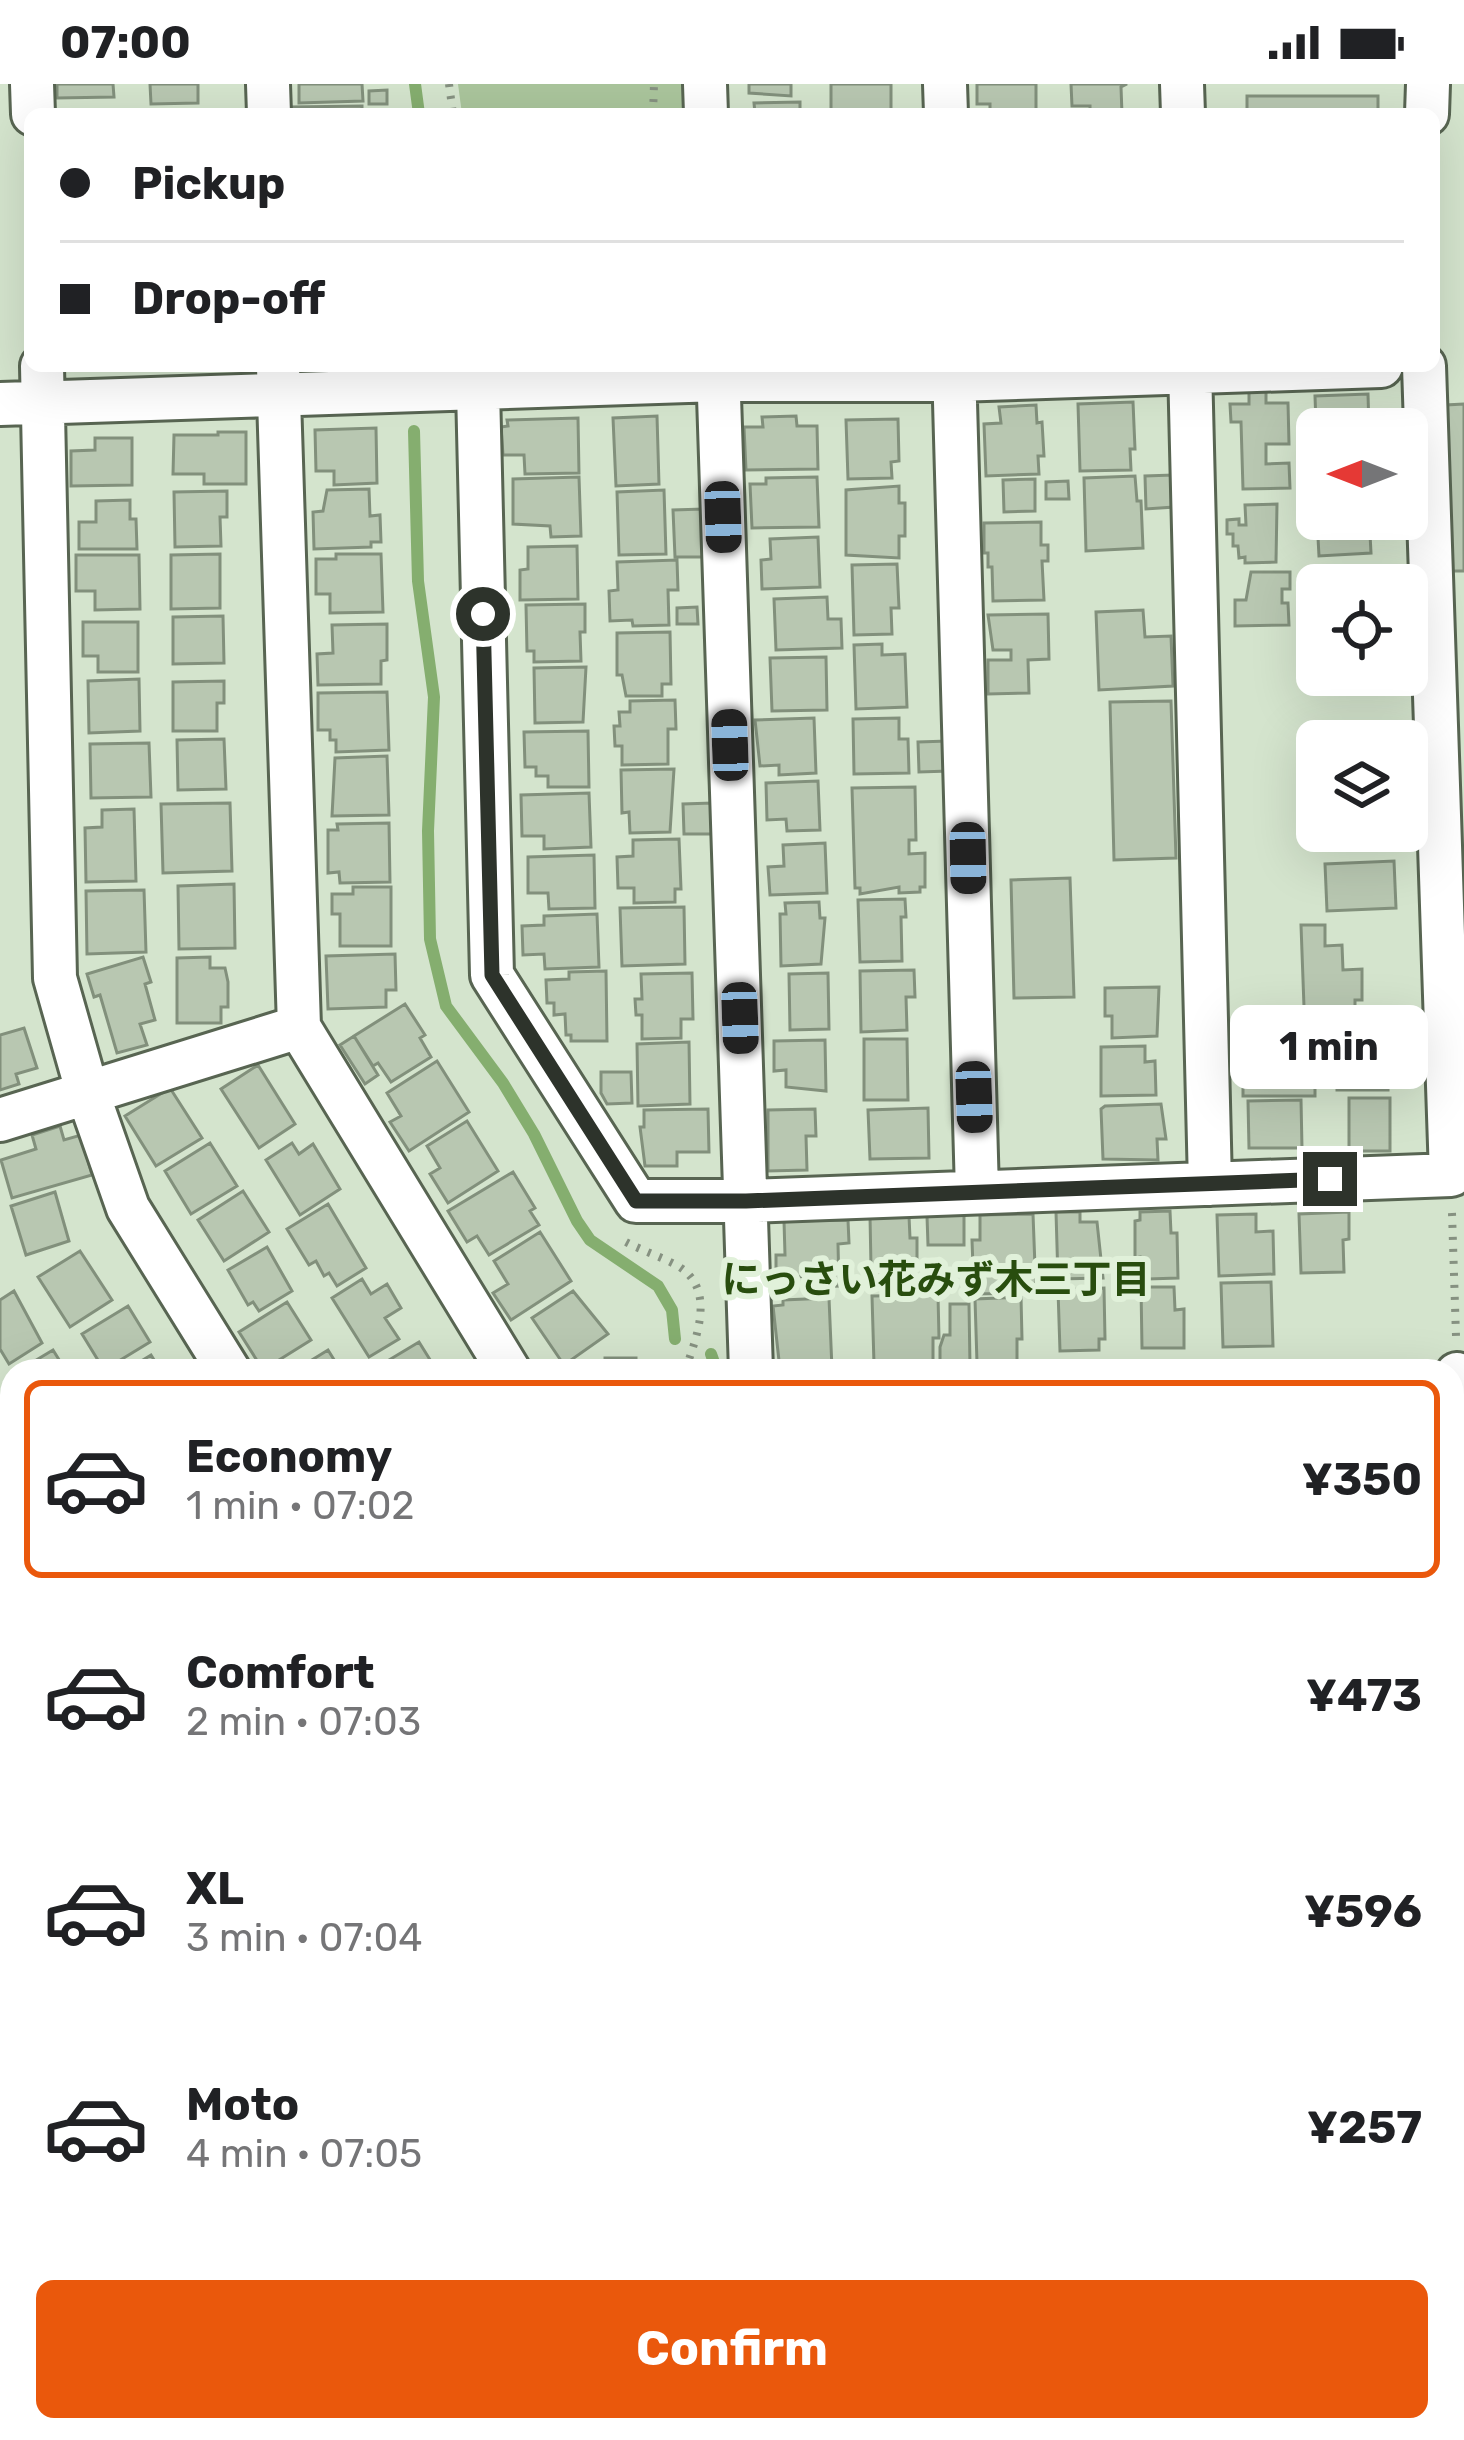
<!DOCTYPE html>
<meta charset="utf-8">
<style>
:root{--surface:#fff;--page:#f6f6f6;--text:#202124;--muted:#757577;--line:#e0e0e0;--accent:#ea580c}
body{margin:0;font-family:Rubik,"Noto Sans JP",sans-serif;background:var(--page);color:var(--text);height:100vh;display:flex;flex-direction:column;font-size:45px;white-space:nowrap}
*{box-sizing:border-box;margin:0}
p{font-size:39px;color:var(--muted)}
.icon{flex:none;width:66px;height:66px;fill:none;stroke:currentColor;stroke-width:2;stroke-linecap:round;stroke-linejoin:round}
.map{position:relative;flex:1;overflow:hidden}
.details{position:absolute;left:0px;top:1275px;width:1464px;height:1083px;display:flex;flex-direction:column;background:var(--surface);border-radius:36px 36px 0 0;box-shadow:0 12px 48px #0002}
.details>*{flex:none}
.banner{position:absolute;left:24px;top:24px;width:1416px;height:264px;border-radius:18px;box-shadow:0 12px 48px #0002;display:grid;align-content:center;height:264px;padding:0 36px;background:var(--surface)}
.needle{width:78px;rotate:270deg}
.fabs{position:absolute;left:1296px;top:324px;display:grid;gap:24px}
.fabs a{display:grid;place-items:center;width:132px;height:132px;border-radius:18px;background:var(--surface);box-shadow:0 12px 48px #0002;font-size:60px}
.end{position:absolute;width:54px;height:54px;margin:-27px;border:15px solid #2d332b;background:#fff;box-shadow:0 0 0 6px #fff}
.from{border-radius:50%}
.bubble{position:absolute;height:84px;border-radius:18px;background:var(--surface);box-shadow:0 12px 48px #0002;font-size:39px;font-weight:700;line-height:84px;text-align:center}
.car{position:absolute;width:36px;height:72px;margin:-36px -18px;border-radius:15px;box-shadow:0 0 9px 3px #0007;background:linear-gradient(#222 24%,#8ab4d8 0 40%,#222 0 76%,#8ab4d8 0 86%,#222 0)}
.banner b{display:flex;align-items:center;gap:42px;height:114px;font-size:45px}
.banner b+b{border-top:3px solid var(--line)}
.banner i{width:30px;height:30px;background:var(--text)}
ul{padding:21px 0 0;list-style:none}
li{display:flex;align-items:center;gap:36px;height:198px;margin:0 24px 18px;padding:0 12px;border:6px solid transparent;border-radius:18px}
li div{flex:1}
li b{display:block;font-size:45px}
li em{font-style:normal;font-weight:700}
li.selected{border-color:var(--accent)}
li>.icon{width:108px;height:108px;stroke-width:1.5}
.button{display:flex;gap:24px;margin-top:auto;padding:24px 36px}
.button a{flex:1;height:138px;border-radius:18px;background:var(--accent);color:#fff;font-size:48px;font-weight:700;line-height:138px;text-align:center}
.status{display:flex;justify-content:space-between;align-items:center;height:84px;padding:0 60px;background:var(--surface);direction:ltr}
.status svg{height:33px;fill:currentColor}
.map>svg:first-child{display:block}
.green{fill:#aac59c}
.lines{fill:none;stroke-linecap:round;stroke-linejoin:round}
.stream{stroke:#85ae6f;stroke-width:12}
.building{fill:#b8c7b1;stroke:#82907c;stroke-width:3}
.minor-casing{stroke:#586552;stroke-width:48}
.path{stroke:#869181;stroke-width:8;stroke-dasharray:3 9;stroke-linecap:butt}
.minor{stroke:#fff;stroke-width:42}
.route{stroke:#2d332b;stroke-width:15}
.labels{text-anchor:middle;stroke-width:12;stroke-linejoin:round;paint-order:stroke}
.neighbourhood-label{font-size:39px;font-weight:bold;fill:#284d0e;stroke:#e1f1da}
</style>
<div class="status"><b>07:00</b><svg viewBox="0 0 49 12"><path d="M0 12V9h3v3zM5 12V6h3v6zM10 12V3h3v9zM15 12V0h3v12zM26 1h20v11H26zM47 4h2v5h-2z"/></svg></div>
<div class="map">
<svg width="1464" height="2356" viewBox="0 0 1464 2356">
<rect width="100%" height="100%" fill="#d4e4cd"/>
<!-- green -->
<path class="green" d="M458,0H691L692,30H462Z"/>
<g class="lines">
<!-- stream -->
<path class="stream" d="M415,0L419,30
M414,347L418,497L434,613L428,747L430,855L446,922L503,999L534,1050L577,1137L590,1156L658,1202L672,1226L675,1255
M711,1270L717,1287
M749,2346V2356"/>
</g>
<!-- building -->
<path class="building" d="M57,0H113L114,13L57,14Z
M150,0H198V19L151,20Z
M299,0H362L363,17L299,19Z
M749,0H791V12L749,9Z
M831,0H891V30H831Z
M977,0H1036V30H990V20H977Z
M1071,0H1127L1121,3L1122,30H1090V22H1072Z
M387,6V20H369V7Z
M1247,12H1378V30H1247Z
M800,18V30H755L754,19Z
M362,22V30H292L291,23Z
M1249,307H1266V319H1288L1289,360H1266V380L1289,379L1290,404L1243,405L1241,338H1231L1230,320H1249Z
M1368,310L1369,345H1317V368L1315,312Z
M1133,318L1135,365H1130L1131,386L1080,387L1078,320Z
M1464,320V487H1451L1446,321Z
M1036,321L1037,339L1042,338L1044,372H1038L1039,390L986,392L984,340L1001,339L999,323Z
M657,332L659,400L616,402L613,334Z
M796,332L797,342H817L818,385L746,386L744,343H763L762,333Z
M578,334L579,389L525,390L524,371H503L501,343L508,342L507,336Z
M898,335L899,377L891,378L892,394L848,395L846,336Z
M376,344L377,399L334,401V387H316L315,346Z
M218,348H246V400H204V390H173L174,351H218Z
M95,354H132V401L71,402V367L95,366Z
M1173,391L1174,423L1146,425L1145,392Z
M1135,392L1137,417H1141L1143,464L1086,467L1084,394Z
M579,393L581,452L551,453L550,442L513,440V395Z
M817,393L819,443L752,444L750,400H766V394Z
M1035,395V427L1004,428L1003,396Z
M1068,397L1069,415H1046V398Z
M899,402V419H905V452H899V474L846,471V406Z
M369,405L370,432L380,431L381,458H371V463L314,465L313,428L323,427L327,406Z
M664,406L666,470L619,471L617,408Z
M227,407V433H220L221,462L175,463L174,408Z
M130,416V435H136L137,465H79V438H96V417Z
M1277,420L1276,478L1245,479V473L1239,474L1238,462H1233V450H1227V436L1239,435V441H1246L1245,421Z
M703,425L704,473H675L673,426Z
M1317,435H1380L1381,449L1370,450L1371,469L1319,472Z
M1041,438V461H1048V477H1042L1044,516L993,517L992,483H988V469H984V439Z
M818,453L820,503L762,505L761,476L771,475L770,455Z
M577,462L578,515L520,516V486L528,485V463Z
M220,470V524L171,525V471Z
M336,470H381L383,528L330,529V510H316V475H336Z
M76,471H139L140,525L95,526V507H76Z
M677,476L678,506H668L669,541L633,542L632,536L610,537L609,507L618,506L617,478Z
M897,480L899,524H891L892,550L854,551L852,481Z
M1369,486V501H1322L1321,488Z
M1251,488H1290V505H1282V519H1288L1289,541L1235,542V516H1246Z
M827,513L828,535H841L842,564L776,566L774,515Z
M585,520V548H580L581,577L534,578V567H527L526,521Z
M697,523L698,540H677V524Z
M1143,526L1145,553L1171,552L1173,602L1099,606L1096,528Z
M1048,530L1049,575L1028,576L1029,609L988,610V576H1011V566H993L988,531Z
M223,532L224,579L173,580V533Z
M83,538H138V588H98V572H83Z
M387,540V576L381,577V600L318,601L317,570L333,569L332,541Z
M670,548L671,600H662V612H626L622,591H617V549Z
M882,560V571L905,570L907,623L856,625L854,561Z
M826,573L827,626L772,627L770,574Z
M586,583L583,638L535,639L534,584Z
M139,595L140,647L89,649L88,597Z
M224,597V619H217V647H173V598Z
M387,608L389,666L336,668V656H330V646H318V609Z
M675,616L676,645H668V680L622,681V662H615L614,642H620L619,628H630V617Z
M1171,617L1176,774L1114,776L1110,618Z
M814,634L816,689L779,691V681L760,682L755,636Z
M899,634V655H908L909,689L854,690L853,635Z
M588,647L589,703H548V692H536V683H525L524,648Z
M224,655L226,705L178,706L177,656Z
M948,657L949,687L919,688L918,658Z
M149,659L151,713L91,714L90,660Z
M387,672L389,731L332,732L335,674Z
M674,685L670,748L630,749L629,728L622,729L621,686Z
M818,697L820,746L787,747L786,735L767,736L766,699Z
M915,703L916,756H909V770L925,769V803H920V808L899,809V803L860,810V804H855L852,704Z
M589,709L591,763L544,765V752H522L521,711Z
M230,719L232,787L163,789L161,720Z
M712,719L713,750H684L683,720Z
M134,725L136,797L86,798L85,744L102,743V726Z
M389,739L390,798L340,799L339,788L328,789V746H338L337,740Z
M679,755L681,805H675V818L634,819V804H618L617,773L633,772V756Z
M825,759L827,809L770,811L768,783L784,782L783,761Z
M594,771L595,824L549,825L548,809H528V773Z
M1394,777L1396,824L1327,827L1325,780Z
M1070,794L1074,913L1014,914L1011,796Z
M234,800L235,864L179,865L178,802Z
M353,803H391V862H340V830H332V810H353Z
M144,806L146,868L87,870L86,807Z
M905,815L906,833H901L902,877L860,878L858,816Z
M819,818L820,834H825L821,880L781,882L780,830H786L785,819Z
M684,823L685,880L622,882L620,824Z
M597,830L599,883L545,885L544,870L523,871L522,842L544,841V832Z
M1301,841H1325V862L1342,861L1343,886L1362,885V916H1355V938L1324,939L1325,950H1305Z
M395,870L396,906H386V923L328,925L326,872Z
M143,873L151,898L145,900L155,936L140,940L147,961L117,969L100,911L94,913L87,890Z
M210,873V884H225L228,898V923H221V939H177V874Z
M914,886L915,913H906L907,946L861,948L860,887Z
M606,887L607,957H571V951H566L565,930L554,931V919H547L546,896L569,895V888Z
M692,889L693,935H681V954L642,955V931H636L635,915H642L641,890Z
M828,889L829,945L790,946L789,890Z
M1159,903L1157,952L1112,954V932H1105V904Z
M405,920L425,951L420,954L431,973L391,998L378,979L373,982L354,952Z
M24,944L37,984L16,990L19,1000L0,1006V951Z
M354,952L378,991L365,1000L340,961Z
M864,955H907L908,1016H864Z
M825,956L826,1007L786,1003V986L774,987V957Z
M689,958L690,1020L638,1022L637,960Z
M1337,961H1388V1006H1337Z
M1145,962V978L1155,977L1156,1011L1101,1012V963Z
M1264,964H1310V973H1315V1012H1243V975H1264Z
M437,977L469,1028L409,1067L390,1038L401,1032L387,1009Z
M258,981L295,1040L259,1064L221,1005Z
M601,988H631L632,1019L607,1020L601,1009Z
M170,1004L202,1054L156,1082L125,1032Z
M1349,1014H1390V1067H1349Z
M1301,1016L1302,1064H1249L1248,1017Z
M1161,1020L1166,1055H1157L1158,1076L1103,1075L1101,1025L1105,1022Z
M928,1024L929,1074L870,1075L868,1026Z
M708,1025L709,1068H677V1082H645L640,1043H644V1026Z
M815,1025L816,1052H806L807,1086L768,1087V1026Z
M467,1037L498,1087L448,1119L430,1090L440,1084L427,1062Z
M60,1042L64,1056L81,1051L92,1091L12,1114L1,1076L36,1065L32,1051Z
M210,1059L237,1102L191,1130L165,1087Z
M292,1059L299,1070L313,1060L340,1105L300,1131L266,1076Z
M513,1088L535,1124L530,1127L539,1141L489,1171L477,1152L467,1158L448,1127Z
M243,1107L269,1148L224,1177L198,1136Z
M55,1108L69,1157L26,1171L11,1122Z
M328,1120L366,1184L337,1202L329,1189L324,1192L316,1177L309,1181L287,1145Z
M1170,1127L1171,1149H1177L1178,1194L1148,1195V1190L1141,1191L1140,1173L1135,1174V1137L1140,1136V1128Z
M1056,1128H1080V1138H1097L1103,1194L1058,1195Z
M1349,1128V1155L1343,1156L1344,1188L1301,1189L1299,1130Z
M1033,1130L1036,1209L974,1210L972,1156H980V1131Z
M1256,1130V1148L1273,1147L1274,1190L1219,1192L1217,1131Z
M964,1131V1161H928L927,1132Z
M870,1132H909L910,1154H917V1180H909V1204H877V1182L871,1183Z
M848,1136L849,1159L838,1160L839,1202L815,1203V1192L776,1194V1171H785L784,1137Z
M540,1148L571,1197L511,1236L493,1209L508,1200L494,1177Z
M267,1163L292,1207L259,1227L253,1218L248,1221L228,1186Z
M80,1167L112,1216L70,1243L38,1193Z
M362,1195L371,1210L387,1200L401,1224L385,1234L399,1255L369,1273L332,1214Z
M1271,1198L1273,1262L1223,1263L1221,1199Z
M1141,1203H1174L1175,1226L1184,1225V1264H1142Z
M1104,1204L1105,1255H1099V1266L1060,1267L1058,1206Z
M14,1207L42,1259L9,1280L0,1265V1216Z
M573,1207L608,1250L564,1281L532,1234Z
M938,1211L939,1254H933V1279L874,1280L872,1212Z
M1021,1213L1022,1255H1017V1278L977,1279L975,1215Z
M829,1214L832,1285L780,1286L773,1222L783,1221V1216Z
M287,1218L311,1256L263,1286L239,1248Z
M950,1220H969L970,1282H940V1263L944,1251H950Z
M128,1222L150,1258L104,1286L82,1250Z
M419,1258L437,1287H375L374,1285Z
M53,1266L66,1287H18Z
M328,1266L341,1287H294Z
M151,1271L161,1287H125Z
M605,1274H636V1287H583V1278H605Z
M8,1502L12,1509V1536L0,1543V1506Z
M12,1547V1605L0,1585V1554Z
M12,1702V1755L10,1756L0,1738V1709Z
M0,1931L12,1950V2001L0,2009Z
M0,2122L2,2126L9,2122L12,2128L8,2131L12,2146L0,2153Z
M12,2169V2239L9,2241L0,2227V2177Z
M53,2346H104L110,2356H56Z
M128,2346H162L146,2356H135Z
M342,2346L347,2356H294L289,2347Z
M537,2346H575L576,2356H508L507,2350Z
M642,2346H697V2356H643Z
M1052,2346H1119L1120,2356H1052Z
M1149,2346H1212V2356H1149Z
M1295,2346H1336V2356H1296Z
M895,2347V2356H851V2348Z"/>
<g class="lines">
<!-- minor casing -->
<g class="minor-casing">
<path id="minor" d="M32,0L33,30
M268,0L269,30
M705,0L706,30
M945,0L946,30
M1182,0L1183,30
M1427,30L1428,0
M42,282L55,894L88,1010L128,1124L229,1287
M718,282L751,1287
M954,282L977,1108
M1190,282L1210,1100
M278,283L299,943L509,1287
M478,305L492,891L636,1117H746L1451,1091L1424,282
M0,320L718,296H955L1381,282
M0,1036L299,943
M1457,1290L1464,1476
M0,1379L12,1398
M0,1830L12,1849
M0,2070L12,2089
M1452,2149H1464
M607,2346V2356
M787,2346V2356
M1023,2346V2356
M1255,2346V2356
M209,2356L226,2346
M439,2356L457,2346"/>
</g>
<!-- path -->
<path class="path" d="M449,0L453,30
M653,30L654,0
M1452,1129L1456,1252
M626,1158C643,1167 662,1173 678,1182C717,1206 696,1254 685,1287
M726,2346V2356"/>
<!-- minor -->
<use href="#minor" class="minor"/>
</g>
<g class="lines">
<!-- route -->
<path class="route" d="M483,530L492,891L636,1117H746L1330,1095"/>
</g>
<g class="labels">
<!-- neighbourhood labels -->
<g class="neighbourhood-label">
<text x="936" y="1209">にっさい花みず木三丁目</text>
</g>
</g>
</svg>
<div class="fabs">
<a><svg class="needle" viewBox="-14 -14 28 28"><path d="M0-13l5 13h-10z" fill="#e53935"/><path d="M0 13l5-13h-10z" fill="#757577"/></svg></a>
<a><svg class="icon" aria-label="locate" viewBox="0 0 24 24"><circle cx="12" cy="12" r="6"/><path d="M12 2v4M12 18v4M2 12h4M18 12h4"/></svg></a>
<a><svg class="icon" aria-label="layers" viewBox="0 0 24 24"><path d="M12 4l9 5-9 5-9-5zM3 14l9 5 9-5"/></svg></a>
</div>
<i class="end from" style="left:483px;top:530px"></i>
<i class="end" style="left:1330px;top:1095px"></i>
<div class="bubble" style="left:1230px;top:921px;width:198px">1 min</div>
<i class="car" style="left:723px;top:433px;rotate:178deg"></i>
<i class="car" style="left:730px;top:661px;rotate:358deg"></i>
<i class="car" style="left:968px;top:774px;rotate:179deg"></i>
<i class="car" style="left:740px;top:934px;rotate:178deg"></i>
<i class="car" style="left:974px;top:1013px;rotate:178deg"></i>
<div class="banner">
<b><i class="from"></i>Pickup</b>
<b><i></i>Drop-off</b>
</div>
<section class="details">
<ul>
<li class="selected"><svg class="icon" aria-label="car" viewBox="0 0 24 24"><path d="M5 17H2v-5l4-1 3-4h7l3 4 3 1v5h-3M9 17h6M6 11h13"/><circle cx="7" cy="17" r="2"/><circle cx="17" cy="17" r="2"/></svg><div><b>Economy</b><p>1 min · 07:02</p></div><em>¥350</em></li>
<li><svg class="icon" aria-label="car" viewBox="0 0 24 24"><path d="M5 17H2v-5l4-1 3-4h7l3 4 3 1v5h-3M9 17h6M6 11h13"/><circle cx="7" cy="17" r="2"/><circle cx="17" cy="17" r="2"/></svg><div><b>Comfort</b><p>2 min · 07:03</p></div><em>¥473</em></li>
<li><svg class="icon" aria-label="car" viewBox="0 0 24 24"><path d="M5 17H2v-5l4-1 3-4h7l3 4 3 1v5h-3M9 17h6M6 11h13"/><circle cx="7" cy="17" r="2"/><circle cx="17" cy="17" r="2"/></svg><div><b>XL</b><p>3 min · 07:04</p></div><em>¥596</em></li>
<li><svg class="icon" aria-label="car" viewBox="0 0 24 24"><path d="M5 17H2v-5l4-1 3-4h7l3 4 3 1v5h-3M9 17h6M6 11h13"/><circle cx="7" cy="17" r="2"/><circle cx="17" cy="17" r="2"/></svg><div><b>Moto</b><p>4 min · 07:05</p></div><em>¥257</em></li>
</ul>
<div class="button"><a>Confirm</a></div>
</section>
</div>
